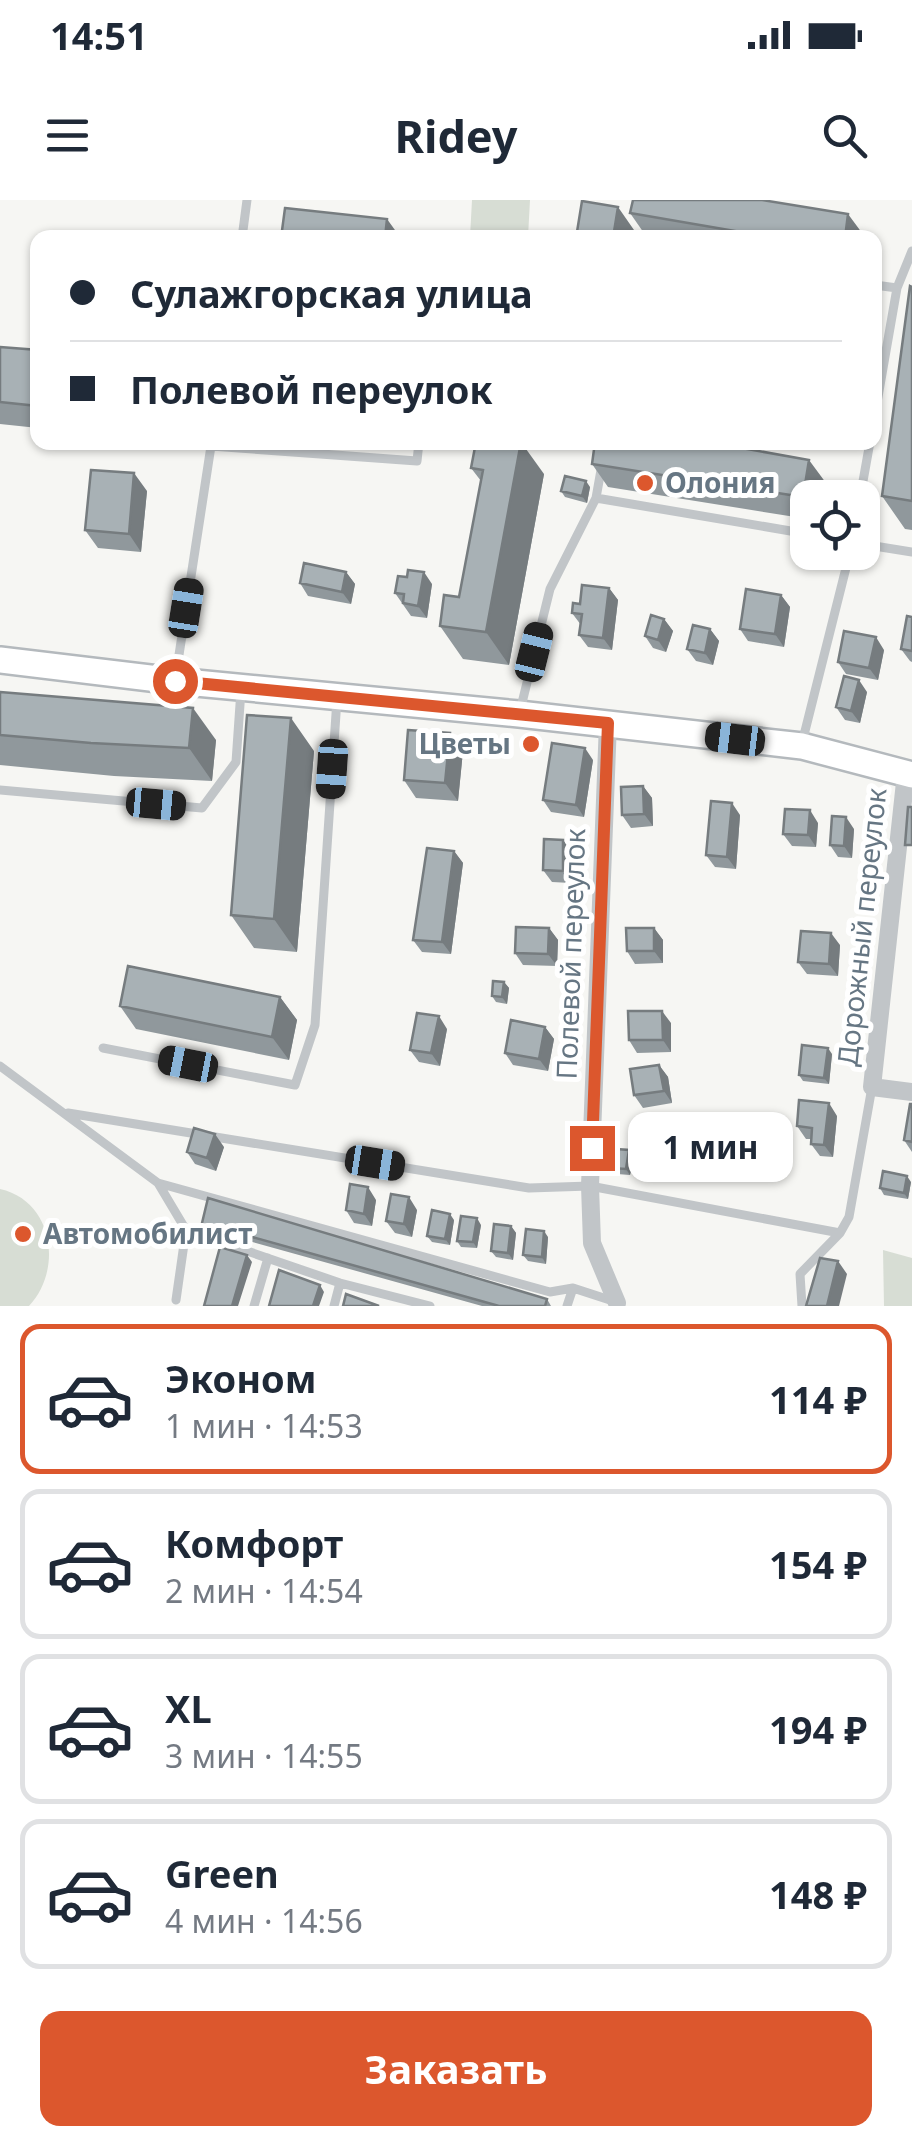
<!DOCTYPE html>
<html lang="ru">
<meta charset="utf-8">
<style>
:root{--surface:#fff;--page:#f6f6f7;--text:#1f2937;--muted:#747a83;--line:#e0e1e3;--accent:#dc572d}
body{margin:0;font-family:"Noto Sans",sans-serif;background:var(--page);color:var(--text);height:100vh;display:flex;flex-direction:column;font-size:38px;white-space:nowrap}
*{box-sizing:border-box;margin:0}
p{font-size:32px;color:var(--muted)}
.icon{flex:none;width:55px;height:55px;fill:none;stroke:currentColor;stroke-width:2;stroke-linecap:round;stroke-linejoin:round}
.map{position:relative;height:1106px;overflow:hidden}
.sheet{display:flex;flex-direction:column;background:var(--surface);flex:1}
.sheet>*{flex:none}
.top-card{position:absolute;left:30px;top:30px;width:852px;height:220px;border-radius:20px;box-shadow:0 2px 8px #0004;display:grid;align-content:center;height:220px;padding:0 40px;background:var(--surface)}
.buttons{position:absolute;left:790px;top:280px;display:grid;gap:20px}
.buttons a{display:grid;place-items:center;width:90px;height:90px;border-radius:20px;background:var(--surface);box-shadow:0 2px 8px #0004;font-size:50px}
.end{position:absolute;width:45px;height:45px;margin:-22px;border:12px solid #dc572d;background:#fff;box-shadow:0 0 0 5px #fff}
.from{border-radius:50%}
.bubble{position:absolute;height:70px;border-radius:20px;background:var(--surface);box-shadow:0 2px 8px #0004;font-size:32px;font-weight:700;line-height:70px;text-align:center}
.car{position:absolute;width:30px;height:60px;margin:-30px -15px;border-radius:12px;box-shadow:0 0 8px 2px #0007;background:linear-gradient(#222 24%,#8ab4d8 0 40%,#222 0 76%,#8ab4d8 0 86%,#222 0)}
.top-card b{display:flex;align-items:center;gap:35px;height:95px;font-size:38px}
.top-card b+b{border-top:2px solid var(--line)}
.top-card i{width:25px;height:25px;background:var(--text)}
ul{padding:18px 0 0;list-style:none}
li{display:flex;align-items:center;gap:30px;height:150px;margin:0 20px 15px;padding:0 20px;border:5px solid var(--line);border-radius:20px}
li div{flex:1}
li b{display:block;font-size:38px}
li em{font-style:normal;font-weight:700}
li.on{border-color:var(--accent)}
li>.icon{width:90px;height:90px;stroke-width:1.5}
.cta{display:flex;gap:20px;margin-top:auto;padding:20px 40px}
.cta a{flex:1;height:115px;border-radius:20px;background:var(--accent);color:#fff;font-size:40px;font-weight:700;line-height:115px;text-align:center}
.status{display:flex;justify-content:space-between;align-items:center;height:70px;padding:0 50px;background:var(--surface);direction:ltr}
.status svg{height:28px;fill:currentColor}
header{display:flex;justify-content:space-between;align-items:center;height:130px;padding:0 40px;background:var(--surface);font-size:45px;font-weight:700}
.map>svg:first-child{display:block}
.green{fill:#d7ddd4}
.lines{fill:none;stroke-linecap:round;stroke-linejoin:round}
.secondary-casing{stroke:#b4b9bd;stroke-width:30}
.lane{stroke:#c1c5c8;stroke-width:9}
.street{stroke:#c1c5c8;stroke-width:18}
.secondary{stroke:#fff;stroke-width:25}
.wall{fill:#90989c}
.shaded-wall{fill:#767c7f}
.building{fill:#a8b1b5;stroke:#767c7f;stroke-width:2.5}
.route{stroke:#dc572d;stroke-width:12}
.poi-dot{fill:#dc572d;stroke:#fff;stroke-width:4}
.labels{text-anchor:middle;stroke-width:10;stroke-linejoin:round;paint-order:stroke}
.poi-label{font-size:28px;font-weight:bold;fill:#667683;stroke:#fff;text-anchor:start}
.street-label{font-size:28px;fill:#667683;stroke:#fff}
</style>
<div class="status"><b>14:51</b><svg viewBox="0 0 49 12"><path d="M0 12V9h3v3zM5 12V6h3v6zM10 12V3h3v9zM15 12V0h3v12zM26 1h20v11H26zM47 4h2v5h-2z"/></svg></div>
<header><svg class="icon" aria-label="menu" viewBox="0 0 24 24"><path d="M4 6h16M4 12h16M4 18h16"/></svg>Ridey<svg class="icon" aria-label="search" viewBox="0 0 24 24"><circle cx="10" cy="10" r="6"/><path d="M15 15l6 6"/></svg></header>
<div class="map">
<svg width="912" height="1106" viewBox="0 0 912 1106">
<rect width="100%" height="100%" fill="#f6f6f3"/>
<!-- green -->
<path class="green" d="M472,0H530L528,37H470Z
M0,989C54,1001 63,1070 29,1106H0Z
M883,1050L912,1058V1106H884Z"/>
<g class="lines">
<!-- secondary casing -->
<g class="secondary-casing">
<path id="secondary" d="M0,460L175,481L519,514L802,546L912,575"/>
</g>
<!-- lane -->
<path class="lane" d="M242,38L247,0
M875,85L897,88
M875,214L897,88L912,51
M596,298L808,334
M860,298L870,242
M862,344L912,352
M175,481L211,246L417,261L419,242
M520,511L550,389L596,298L606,242
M802,543L850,352
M0,590L202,608L236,562L241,490
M103,848L295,885L315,825L337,499
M0,866L158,983L186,1030L340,1083L430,1106
M68,913L529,988L590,986L840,1033
M158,983L550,1092L573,1088L613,1101
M176,1100L186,1030
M254,1106L268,1058
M334,1106L340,1083
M567,1106L573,1088
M802,1106L800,1074L840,1033L849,1017L872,887"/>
<!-- street -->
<path class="street" d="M608,523L590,986L592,1043L617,1103
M906,573L872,887L912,892"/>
<!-- secondary -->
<use href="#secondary" class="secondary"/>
</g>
<!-- wall -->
<path class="wall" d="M630,13L865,38H652L646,36Z
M912,87V330L905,329L882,296Z
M0,147L38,150V228L0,224Z
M356,242H398L397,247Z
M592,264L826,283L823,298H808V319L608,287Z
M471,268L544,274L509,465L463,459L440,426L459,397L481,281Z
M590,287L587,303L565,297L561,291Z
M147,291L141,352L98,348L85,330Z
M346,372L355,384L351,404L308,396L300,383Z
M432,384L427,418L411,416L395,393Z
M609,388L618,400L612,450L588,447L579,435L581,425L572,413L580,404Z
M781,395L790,407L784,447L748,441L740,429Z
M912,417V462L910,461L901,449Z
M664,419L673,431L666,452L653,448L645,436Z
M710,429L719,441L713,465L696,461L687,449Z
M884,450L878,480L846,474L838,462Z
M0,492L216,540L212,581L114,576L0,565Z
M867,492L860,523L845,520L836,507Z
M314,551L297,752L254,748L231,715Z
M463,551L458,601L416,598L404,580Z
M593,560L584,617L551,612L543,600Z
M643,586L652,598L653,626L631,628L622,615Z
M740,615L736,669L715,667L706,655Z
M818,623L816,647L792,646L783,634Z
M854,629L852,658L838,657L830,645Z
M563,640L572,652L571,683L552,682L543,670Z
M454,651L463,663L451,754L422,752L413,740Z
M549,728L558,740L557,766L523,765L515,753Z
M654,728L663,740V763L635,764L627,751Z
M840,745L838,776L807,774L798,762Z
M504,782L509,788L507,804L496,802L492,796Z
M280,797L297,820L289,860L136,829L120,806Z
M671,823V852L637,853L629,840Z
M545,827L554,839L548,871L513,865L505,853Z
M447,829L440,866L419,862L410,850Z
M832,854L829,884L803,881L799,875Z
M659,865L668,877L672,903L643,908L634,895Z
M912,904V952L904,940Z
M837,916L833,957L820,956L811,944V939H806L797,926Z
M224,947L216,971L195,964L187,952Z
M629,950L634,957L630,975L617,974L612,968Z
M706,952L699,978L677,975L668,963Z
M911,982L908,999L884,995L880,988Z
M376,1000L372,1026L354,1023L346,1010Z
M417,1010L412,1037L395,1033L386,1021Z
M454,1020L450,1045L432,1042L427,1036Z
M202,1023L547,1099L551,1106H482L206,1029Z
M481,1025L477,1048L461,1047L457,1041Z
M511,1026L516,1033L513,1060L496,1057L491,1051Z
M548,1037L546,1064L528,1061L523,1055Z"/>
<!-- shaded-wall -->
<path class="shaded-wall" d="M618,7L634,30L633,38H613Z
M848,14L865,37L845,38Z
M387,19L400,37L385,38Z
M521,242L544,274L509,465L486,432Z
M809,260L826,283L823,298H808V303L803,297Z
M134,273L147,291L141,352L129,334Z
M586,281L590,287L587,303L582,296Z
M346,372L355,384L351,404L342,392Z
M424,372L432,384L427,418L418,406Z
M609,388L618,400L612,450L603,438Z
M781,395L790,407L784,447L775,434Z
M664,419L673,431L666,452L658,440Z
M710,429L719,441L713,465L705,453Z
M876,437L884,450L878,480L869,468Z
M859,480L867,492L860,523L851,511Z
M193,508L216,540L212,581L189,548Z
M291,518L314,551L297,752L274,719Z
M450,533L463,551L458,601L445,583Z
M585,548L593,560L584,617L576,605Z
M643,586L652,598L653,626L644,614Z
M732,603L740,615L736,669L727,657Z
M810,610L818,623L816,647L808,635Z
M846,617L854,629L852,658L844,646Z
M563,640L572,652L571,683L563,671Z
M454,651L463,663L451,754L442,742Z
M549,728L558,740L557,766L548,754Z
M654,728L663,740V763L654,751Z
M831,733L840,745L838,776L829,764Z
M504,782L509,788L507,804L502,797Z
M280,797L297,820L289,860L272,837Z
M662,811L671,823V852L663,840Z
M439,816L447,829L440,866L431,853Z
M545,827L554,839L548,871L539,859Z
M828,848L832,854L829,884L824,878Z
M659,865L668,877L672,903L664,891Z
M829,903L837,916L833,957L824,945Z
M215,934L224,947L216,971L207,958Z
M697,939L706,952L699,978L691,966Z
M629,950L634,957L630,975L626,969Z
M907,976L911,982L908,999L904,993Z
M368,987L376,1000L372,1026L364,1014Z
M409,997L417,1010L412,1037L404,1024Z
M450,1014L454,1020L450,1045L445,1039Z
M477,1018L481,1025L477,1048L473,1042Z
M511,1026L516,1033L513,1060L508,1053Z
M544,1031L548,1037L546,1064L542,1057Z
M247,1055L252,1062L238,1106H232Z
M838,1061L847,1074L839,1106H827Z
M320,1085L324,1092L319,1106H313Z"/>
<!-- building -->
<path class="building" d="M633,0H762L848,14L845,38H776L630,13Z
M582,1L618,7L613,38H576Z
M285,8L387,19L385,38H281Z
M910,86L912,87V301L882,296Z
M0,147L38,150V206L0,202Z
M476,242H521L486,432L440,426L444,395L459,397L483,270L471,268Z
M595,242H708L809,260L803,297L592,264Z
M91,270L134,273L129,334L85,330Z
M565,276L586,281L582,296L561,291Z
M304,363L346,372L342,392L300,383Z
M408,370L424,372L418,406L403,403L404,394L395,393L398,376L407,377Z
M582,385L609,388L603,438L579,435L582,414L572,413L573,403L580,404Z
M746,389L781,395L775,434L740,429Z
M651,415L664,419L658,440L645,436Z
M907,416L912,417V451L901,449Z
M693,425L710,429L705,453L687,449Z
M844,431L876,437L869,468L838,462Z
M844,476L859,480L851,511L836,507Z
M0,492L193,508L189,548L91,543L0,535Z
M247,515L291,518L274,719L231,715Z
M408,530L450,533L445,583L404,580Z
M552,543L585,548L576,605L543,600Z
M643,586L644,614L622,615L621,587Z
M711,601L732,603L727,657L706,655Z
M908,607H912V645H905Z
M785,609L810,610L808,635L783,634Z
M832,616L846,617L844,646L830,645Z
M544,639L563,640V671L543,670Z
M427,648L454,651L442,742L413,740Z
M516,727L549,728L548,754L515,753Z
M626,728H654V751H627Z
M801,731L831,733L829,764L798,762Z
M128,766L280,797L272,837L120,806Z
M493,781L504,782L502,797L492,796Z
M628,811H662L663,840H629Z
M417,813L439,816L431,853L410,850Z
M511,820L545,827L539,859L505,853Z
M802,845L828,848L824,878L799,875Z
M659,865L664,891L634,895L630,869Z
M799,900L829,903L824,945L811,944L812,928L797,926Z
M910,904H912V942L904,940Z
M194,928L215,934L207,958L187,952Z
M674,938L697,939L691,966L668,963Z
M616,949L629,950L626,969L612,968Z
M883,971L907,976L904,993L880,988Z
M350,984L368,987L364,1014L346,1010Z
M391,994L409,997L404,1024L386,1021Z
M208,998L547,1099L545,1106H499L202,1023Z
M432,1010L450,1014L445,1039L427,1036Z
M461,1016L477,1018L473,1042L457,1041Z
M494,1024L511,1026L508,1053L491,1051Z
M526,1029L544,1031L542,1057L523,1055Z
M220,1047L247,1055L232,1106H204Z
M820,1058L838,1061L827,1106H806Z
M279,1070L320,1085L313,1106H269Z
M346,1094L379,1106H343Z"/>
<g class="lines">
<!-- route -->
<path class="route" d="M175,481L608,523L592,948"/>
</g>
<!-- markers -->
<g class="poi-dot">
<circle cx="645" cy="283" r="10"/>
<circle cx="531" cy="544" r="10"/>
<circle cx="23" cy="1034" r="10"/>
</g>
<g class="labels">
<!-- poi labels -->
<g class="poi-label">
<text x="665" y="293">Олония</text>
<text x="511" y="554" text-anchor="end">Цветы</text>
<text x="43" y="1044">Автомобилист</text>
</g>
<!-- street labels -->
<g class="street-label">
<text transform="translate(862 727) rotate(-84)" y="10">Дорожный переулок</text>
<text transform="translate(571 754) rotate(-88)" y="10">Полевой переулок</text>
</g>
</g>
</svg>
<div class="buttons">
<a><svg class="icon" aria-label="locate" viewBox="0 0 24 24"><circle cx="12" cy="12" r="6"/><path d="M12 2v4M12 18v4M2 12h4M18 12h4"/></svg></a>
</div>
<i class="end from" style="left:175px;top:481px"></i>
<i class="end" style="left:592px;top:948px"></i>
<div class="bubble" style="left:628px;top:912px;width:165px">1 мин</div>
<i class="car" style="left:186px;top:408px;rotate:9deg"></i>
<i class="car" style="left:534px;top:452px;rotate:14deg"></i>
<i class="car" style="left:735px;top:539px;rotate:277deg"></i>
<i class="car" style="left:332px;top:569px;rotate:184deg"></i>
<i class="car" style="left:156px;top:604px;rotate:95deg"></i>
<i class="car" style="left:188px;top:864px;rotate:281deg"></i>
<i class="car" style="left:375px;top:963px;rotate:99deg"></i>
<div class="top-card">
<b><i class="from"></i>Сулажгорская улица</b>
<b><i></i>Полевой переулок</b>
</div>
</div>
<section class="sheet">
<ul>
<li class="on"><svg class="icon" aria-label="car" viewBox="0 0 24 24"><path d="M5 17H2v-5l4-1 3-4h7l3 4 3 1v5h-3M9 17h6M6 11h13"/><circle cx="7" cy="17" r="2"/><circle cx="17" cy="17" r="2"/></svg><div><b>Эконом</b><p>1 мин · 14:53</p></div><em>114 ₽</em></li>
<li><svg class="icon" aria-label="car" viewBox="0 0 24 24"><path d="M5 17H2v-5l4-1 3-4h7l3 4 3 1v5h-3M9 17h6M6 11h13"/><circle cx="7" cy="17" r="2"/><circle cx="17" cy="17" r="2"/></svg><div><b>Комфорт</b><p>2 мин · 14:54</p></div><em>154 ₽</em></li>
<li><svg class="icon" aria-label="car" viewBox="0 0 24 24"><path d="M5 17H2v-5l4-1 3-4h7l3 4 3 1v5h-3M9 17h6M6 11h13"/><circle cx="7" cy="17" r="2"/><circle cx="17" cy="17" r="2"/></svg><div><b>XL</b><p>3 мин · 14:55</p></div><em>194 ₽</em></li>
<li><svg class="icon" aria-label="car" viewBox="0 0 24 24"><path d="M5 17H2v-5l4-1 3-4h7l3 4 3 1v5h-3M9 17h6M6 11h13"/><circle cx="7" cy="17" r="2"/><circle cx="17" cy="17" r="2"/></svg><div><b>Green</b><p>4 мин · 14:56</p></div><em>148 ₽</em></li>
</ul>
<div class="cta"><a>Заказать</a></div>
</section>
